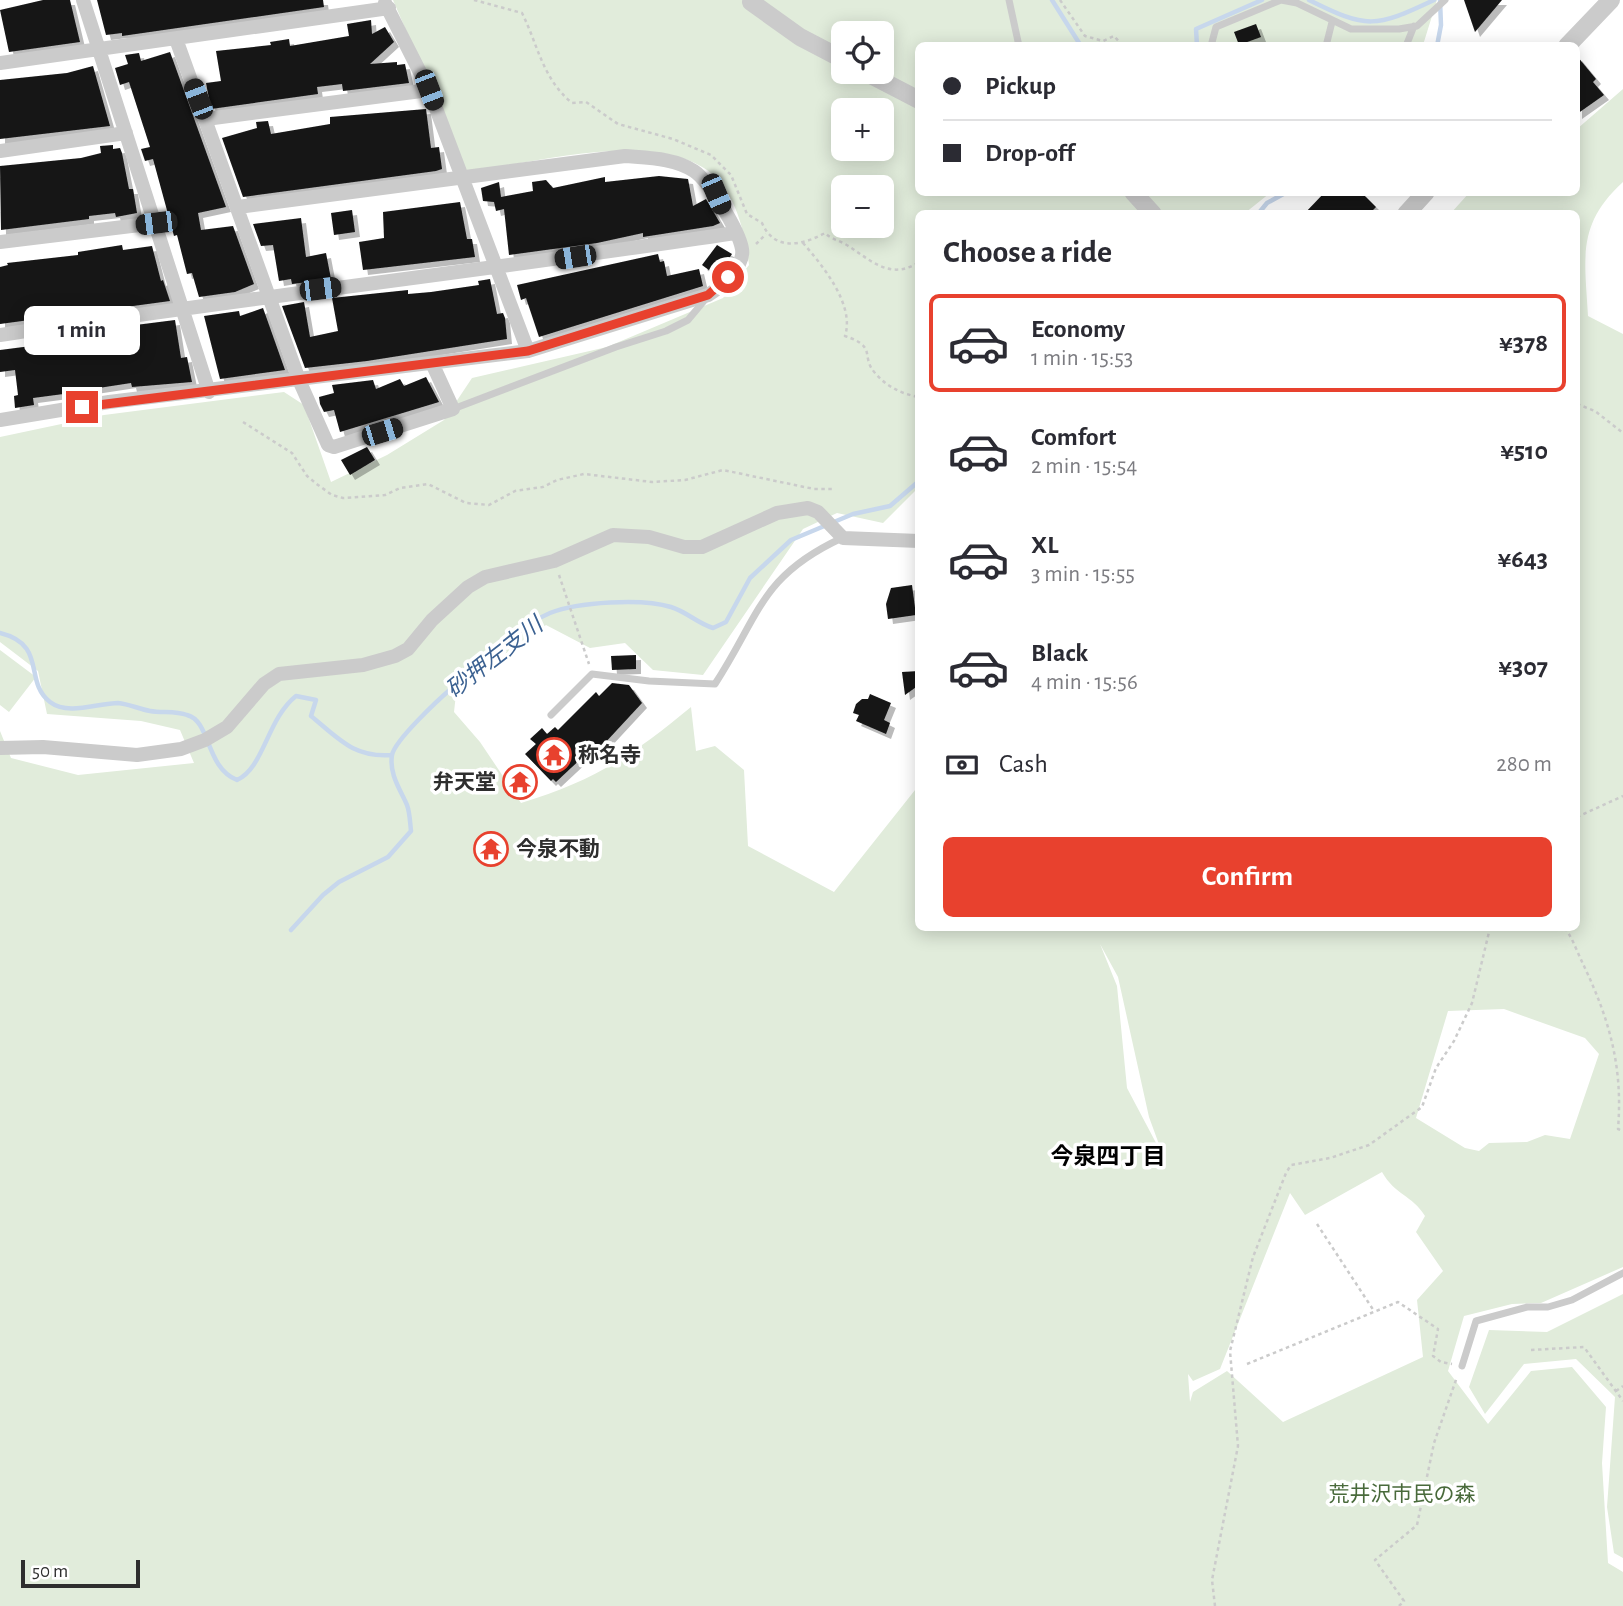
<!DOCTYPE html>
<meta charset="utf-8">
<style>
:root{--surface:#fff;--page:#f2f2f3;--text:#2b2b33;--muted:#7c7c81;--line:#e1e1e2;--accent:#e8412e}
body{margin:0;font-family:"Alegreya Sans","Noto Sans JP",sans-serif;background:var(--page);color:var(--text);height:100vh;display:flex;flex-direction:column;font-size:26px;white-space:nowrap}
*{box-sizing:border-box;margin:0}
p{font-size:23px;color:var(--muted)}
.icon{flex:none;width:38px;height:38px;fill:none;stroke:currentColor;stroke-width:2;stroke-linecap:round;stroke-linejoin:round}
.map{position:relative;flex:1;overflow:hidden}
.panel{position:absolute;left:915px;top:210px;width:665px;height:721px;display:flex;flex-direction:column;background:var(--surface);border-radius:10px;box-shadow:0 4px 18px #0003}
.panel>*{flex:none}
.guide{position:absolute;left:915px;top:42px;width:665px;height:154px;border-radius:10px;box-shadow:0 4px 18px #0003;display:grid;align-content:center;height:154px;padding:0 28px;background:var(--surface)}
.tools{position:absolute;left:831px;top:21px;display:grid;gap:14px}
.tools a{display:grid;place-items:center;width:63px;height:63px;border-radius:10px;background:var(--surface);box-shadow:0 4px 18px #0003;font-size:35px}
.scale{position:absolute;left:21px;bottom:18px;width:119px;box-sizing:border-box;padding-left:7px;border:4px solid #2e2e2e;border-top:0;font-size:19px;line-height:24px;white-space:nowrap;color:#2e2e2e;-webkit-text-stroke:5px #fff;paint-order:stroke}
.end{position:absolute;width:32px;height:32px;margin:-16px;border:9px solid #e8412e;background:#fff;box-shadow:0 0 0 4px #fff}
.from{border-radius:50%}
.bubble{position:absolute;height:49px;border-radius:10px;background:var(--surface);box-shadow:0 4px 18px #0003;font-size:23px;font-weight:600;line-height:49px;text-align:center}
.car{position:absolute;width:21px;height:42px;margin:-21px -10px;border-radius:9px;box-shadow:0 0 5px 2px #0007;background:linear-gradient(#222 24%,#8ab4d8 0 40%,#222 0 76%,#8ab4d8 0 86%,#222 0)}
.guide b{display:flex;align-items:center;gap:24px;height:66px;font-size:26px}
.guide b+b{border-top:2px solid var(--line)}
.guide i{width:18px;height:18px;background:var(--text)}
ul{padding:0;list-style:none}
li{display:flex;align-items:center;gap:21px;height:98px;margin:0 14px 10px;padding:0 14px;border:4px solid transparent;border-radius:10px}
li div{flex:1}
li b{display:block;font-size:26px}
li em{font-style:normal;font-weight:600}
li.on{border-color:var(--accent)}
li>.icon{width:63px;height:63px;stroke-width:1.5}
h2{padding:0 28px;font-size:32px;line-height:84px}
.pay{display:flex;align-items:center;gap:18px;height:77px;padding:0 28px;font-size:26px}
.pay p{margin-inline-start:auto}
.action{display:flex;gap:14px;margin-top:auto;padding:14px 28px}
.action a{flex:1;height:80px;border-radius:10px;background:var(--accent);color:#fff;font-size:28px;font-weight:600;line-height:80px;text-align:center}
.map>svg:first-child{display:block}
.green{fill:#e1ecdb;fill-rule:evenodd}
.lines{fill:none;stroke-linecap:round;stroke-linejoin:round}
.stream{stroke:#c7d7ec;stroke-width:4.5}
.building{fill:#151515;filter:url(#shadow)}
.path{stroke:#cbcbcb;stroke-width:2.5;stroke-dasharray:3.5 3.5;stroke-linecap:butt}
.service{stroke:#cbcbcb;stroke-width:7}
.minor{stroke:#cbcbcb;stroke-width:14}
.tertiary{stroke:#cbcbcb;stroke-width:18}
.route{stroke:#e8412e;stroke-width:9}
.labels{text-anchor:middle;stroke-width:7;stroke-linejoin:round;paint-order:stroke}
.poi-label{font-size:21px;font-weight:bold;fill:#2e2e2e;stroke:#fff;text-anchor:start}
.park-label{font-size:21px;fill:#496a3b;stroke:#fff}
.water-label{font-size:23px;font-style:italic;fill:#3b6191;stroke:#fff}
.neighbourhood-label{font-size:23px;font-weight:bold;fill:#000;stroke:#fff}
</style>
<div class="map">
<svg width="1623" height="1606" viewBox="0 0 1623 1606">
<defs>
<filter id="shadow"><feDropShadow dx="5" dy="5" stdDeviation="0" flood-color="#0004"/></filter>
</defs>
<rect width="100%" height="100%" fill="#fff"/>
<!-- green -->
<path class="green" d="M393,0H1437L1423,45L919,46V192L1270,193L1245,213L919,214V487L883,523L837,513L803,529L703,675L653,670L625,643L590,648L546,625L456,694L454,712L480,742L521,803C594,781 633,755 691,707L696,751L715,746L744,770L748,846L834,892L919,785V928H1577V214L1451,213L1469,193L1577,192V129L1623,89V182C1576,225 1585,259 1588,316L1623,334V1267L1541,1303L1512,1304L1464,1316L1448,1371L1488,1424L1531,1371L1572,1367L1606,1407L1602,1463L1608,1563L1623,1572V1606H0V731L11,758L78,775L194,763L180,730L141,721L47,714L38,671L0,642V437L104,415L284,392L304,405L331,482L387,455L444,420L472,378L607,347L723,298L749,265C745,233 736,191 707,170C651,130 532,163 467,172ZM844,33H882V72H844ZM844,110H882V149H844ZM844,187H882V226H844ZM1100,944L1118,977L1149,1117L1164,1158L1127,1088L1117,986ZM1504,1009L1585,1038L1599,1054L1570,1139L1545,1135L1527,1142L1489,1143L1479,1151L1465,1148L1416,1118L1448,1011ZM1382,1172C1395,1195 1412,1195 1425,1216L1416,1232L1443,1271L1417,1300L1423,1357L1283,1422L1227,1371L1193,1392L1190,1402L1188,1374L1193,1381L1220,1369L1290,1193L1305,1215Z
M0,650L36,677L9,712L0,705Z
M1623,1294V1558L1614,1553L1607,1507L1615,1397L1576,1359L1524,1364L1485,1414L1469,1387L1489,1330L1547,1332Z"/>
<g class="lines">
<!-- stream -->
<path class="stream" d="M1052,0L1081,46
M1309,0C1367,29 1375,28 1434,0
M1197,46L1196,29L1262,0
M1437,46L1441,25L1440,0
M1258,214L1267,203L1287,192
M0,633C48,645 23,681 50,702C68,716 98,703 118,703C129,704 139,709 150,711C162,713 176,711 187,715C211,721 205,767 237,780C264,768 267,719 296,696L316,700L311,716C339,739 354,758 392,755
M291,930L323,895L339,882L388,857L411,831C410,823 410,813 407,805C400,789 389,774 392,755C395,740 439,699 452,688C477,668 521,625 550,613C578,602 642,598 671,607C687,612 697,623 713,628L726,622L750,578L791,540L853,514L890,506L919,481"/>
</g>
<!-- building -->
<path class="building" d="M43,0H70L80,42L9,52L0,10Z
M97,0H323L324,7L122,36V33L106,35Z
M1464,0H1502L1475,32Z
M371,20L372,34L385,27L394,42L370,64L397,62V65L405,64L409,83L343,91L342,84L317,87L318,94L211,109L206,83L221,81L216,51L271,45L270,42L289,39L290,46L349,36L347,24Z
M1256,24L1261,37L1239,45L1234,32Z
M170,52L226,207L198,213L201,230L233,226L254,284L235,292L199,297L192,273L187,274L177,235L174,236L153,159L145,161L141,149L150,147L129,82L120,85L115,68L128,64L125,55L139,53L141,61Z
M1577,56L1596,79L1593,82L1604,95L1577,114Z
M93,66L110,126L0,139V80L67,73Z
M426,109L431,148L439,147L442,169L436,171L243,197L222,138L257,128L256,122L268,121L271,134L330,124V117Z
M113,145V149L120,148L122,153L129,189H133L137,213L116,217L115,213L89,216V219L1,230L0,166L81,158L101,153L100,146Z
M659,176L688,179L693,206L706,199L720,223L713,226L643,237V233L597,243L509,255L504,209L496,211L494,202L483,201L481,188L499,182L501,197L533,191L532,182L546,180L553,188L605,177V182Z
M1325,192H1361L1376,207L1369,214H1304Z
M460,202L467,239H472L475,257L363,270L359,242L384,238L383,212Z
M352,210L355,232L334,235L331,213Z
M301,218L306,257L326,253L331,279L292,284L291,279L279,281L273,245L261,246L253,224Z
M122,245L123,250L152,246L161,281L163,280L170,301L0,324V267L8,265L7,263L78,255V252Z
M717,245L732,254L717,276L702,265Z
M658,254L660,262L664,261L667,276L699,269L703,286L539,337L526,298L521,300L517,285Z
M490,279L497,314L503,313L505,318L507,339L367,361L305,368L282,306L304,302L310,337L338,331L332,298L408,290V294L431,292L479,285L478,281Z
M263,308L285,370L220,379L204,316L239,311L240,316Z
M175,320L181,358L187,357L192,382L132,387L131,383L92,389L93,394L89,396L72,398L71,393L33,398L34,405L15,408L14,396L18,395L15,370L0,372V350L39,345L38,339L86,332L87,336L120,331V327Z
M426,377L439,402L340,432L334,410L324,412L320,404L319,397L334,393L332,385L373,380L376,389L400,379L404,386Z
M367,447L375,460L350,475L341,460Z
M912,585L916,615L888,619L886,604L891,588Z
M636,655V669L612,670L611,656Z
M919,671V685L905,695L902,672Z
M612,683L629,685L642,703L591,758L586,754L556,782L553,779L551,781L525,754L536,744L530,739L542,728L547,734L555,727L558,730L596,692L599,696Z
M870,694L891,703L884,720L890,723L886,734L856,721L859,715L853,713L856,704L862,699H868Z"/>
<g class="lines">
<!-- path -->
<path class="path" d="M474,0L522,13C538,45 542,78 572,103L586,102L618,124L673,139L711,155L731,175L747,214L762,223C774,251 801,246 825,233C831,239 838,240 845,244C869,258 889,282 919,262
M1060,0L1085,36L1103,41L1114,36L1123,46
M803,243C823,266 855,305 845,336C878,347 860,356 875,373C886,386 901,394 919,397
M756,244L766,234
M1577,404L1595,411L1623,433
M243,422L292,453L307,476L318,485L332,495L343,498L385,495L400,488L428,484L466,503L489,505L515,491L543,487L557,480L584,474L652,482L685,480L723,470L814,489H835
M559,575L589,664
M1577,817L1623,796
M1565,928C1573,939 1578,954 1584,966C1610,1021 1623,1068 1618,1129L1623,1131
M1317,1224L1374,1311
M1531,1350L1584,1347L1623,1401
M1247,1364L1398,1302L1438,1329L1433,1356L1441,1362L1452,1364
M1616,1391L1623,1386
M1215,1606L1212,1580L1238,1446L1230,1351L1253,1257L1286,1173L1291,1165L1330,1158L1369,1145L1422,1107L1436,1068L1454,1041L1472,1003L1490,928
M1399,1606L1404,1601L1375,1560L1417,1525L1434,1443L1457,1377"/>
<!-- service -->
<path class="service" d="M1009,0L1019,46
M1211,46L1216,27L1281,0L1297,3L1351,29H1399L1417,26L1445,0
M1326,46L1332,22
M1406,46L1414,26
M453,409L616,347L666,331L688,320L708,296
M551,715L592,674L649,681L715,684C760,615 760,576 842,538
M1462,1366L1476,1321L1527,1307H1548L1572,1300L1623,1273"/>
<!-- minor -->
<path class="minor" d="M83,0L209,392
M385,3L429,90L528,351
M176,39L299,380L328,445L334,447L453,409L432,363
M0,63L389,8
M206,119L429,90
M0,151L126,133
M0,242L156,223
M0,335C245,298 490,270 735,233
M0,420L109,402L528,351L708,295C721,287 745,266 742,249C739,231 709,181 694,171C675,158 648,158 625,156L238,207
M0,748L43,747L137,755L181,749L205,740L227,727L264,684L279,674L363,665L395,656L408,649L432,620L468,587L485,577L554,561L613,535L649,537L684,547H702L777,513L808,508L818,512L843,538L919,541"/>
<!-- tertiary -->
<path class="tertiary" d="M751,2L800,37L844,60
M1567,46L1611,0
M865,72L919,100
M1133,192L1153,214
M1406,214L1426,192"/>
</g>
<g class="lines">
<!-- route -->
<path class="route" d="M82,407L528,351L708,295L728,277"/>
</g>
<!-- icons -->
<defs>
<g id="temple-ring" transform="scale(1.75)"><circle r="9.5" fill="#fff" stroke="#e8412e" stroke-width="1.5"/><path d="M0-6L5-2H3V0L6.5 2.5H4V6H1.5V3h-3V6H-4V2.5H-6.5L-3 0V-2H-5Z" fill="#e8412e"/></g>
</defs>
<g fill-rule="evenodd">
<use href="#temple-ring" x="554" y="755"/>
<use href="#temple-ring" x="520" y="782"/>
<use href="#temple-ring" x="491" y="849"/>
</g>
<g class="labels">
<!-- poi labels -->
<g class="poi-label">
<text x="578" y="762">称名寺</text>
<text x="496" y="789" text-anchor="end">弁天堂</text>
<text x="516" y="856">今泉不動</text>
</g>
<!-- park labels -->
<g class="park-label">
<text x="1402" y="1501">荒井沢市民の森</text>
</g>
<!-- water labels -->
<g class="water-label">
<text transform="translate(494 657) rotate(-38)" y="8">砂押左支川</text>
</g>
<!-- neighbourhood labels -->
<g class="neighbourhood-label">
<text x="1108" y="1164">今泉四丁目</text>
</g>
</g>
</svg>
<div class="tools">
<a><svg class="icon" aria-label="locate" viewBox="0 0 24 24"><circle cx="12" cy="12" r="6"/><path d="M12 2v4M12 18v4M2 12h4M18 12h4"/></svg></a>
<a>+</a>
<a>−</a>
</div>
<div class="scale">50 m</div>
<i class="end from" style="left:728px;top:277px"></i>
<i class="end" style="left:82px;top:407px"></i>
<div class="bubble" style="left:24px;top:306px;width:116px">1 min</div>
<i class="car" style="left:429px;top:90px;rotate:159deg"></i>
<i class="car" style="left:198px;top:99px;rotate:339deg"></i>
<i class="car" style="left:716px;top:194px;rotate:157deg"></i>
<i class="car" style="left:156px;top:223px;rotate:263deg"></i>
<i class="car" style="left:575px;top:257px;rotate:261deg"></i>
<i class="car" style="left:320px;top:289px;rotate:83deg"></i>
<i class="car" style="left:382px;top:432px;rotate:73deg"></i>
<div class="guide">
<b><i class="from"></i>Pickup</b>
<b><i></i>Drop-off</b>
</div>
<section class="panel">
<h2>Choose a ride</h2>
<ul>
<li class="on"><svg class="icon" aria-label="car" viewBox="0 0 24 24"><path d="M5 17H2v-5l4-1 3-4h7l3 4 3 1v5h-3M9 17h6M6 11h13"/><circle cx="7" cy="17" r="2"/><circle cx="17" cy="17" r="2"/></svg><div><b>Economy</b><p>1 min · 15:53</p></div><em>¥378</em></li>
<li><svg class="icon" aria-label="car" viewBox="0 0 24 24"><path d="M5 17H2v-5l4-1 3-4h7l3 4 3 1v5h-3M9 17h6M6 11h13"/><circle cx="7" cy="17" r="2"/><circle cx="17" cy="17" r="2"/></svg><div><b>Comfort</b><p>2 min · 15:54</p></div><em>¥510</em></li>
<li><svg class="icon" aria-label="car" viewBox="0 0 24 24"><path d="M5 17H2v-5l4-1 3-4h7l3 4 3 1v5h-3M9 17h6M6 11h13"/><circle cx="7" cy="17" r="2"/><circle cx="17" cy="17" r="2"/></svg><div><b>XL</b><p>3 min · 15:55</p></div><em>¥643</em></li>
<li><svg class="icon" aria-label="car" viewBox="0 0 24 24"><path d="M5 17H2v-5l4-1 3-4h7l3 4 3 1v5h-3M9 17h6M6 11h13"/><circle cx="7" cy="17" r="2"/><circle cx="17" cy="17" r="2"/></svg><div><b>Black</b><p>4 min · 15:56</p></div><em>¥307</em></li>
</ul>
<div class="pay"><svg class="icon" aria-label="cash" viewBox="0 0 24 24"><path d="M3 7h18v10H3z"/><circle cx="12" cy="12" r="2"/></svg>Cash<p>280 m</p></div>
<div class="action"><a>Confirm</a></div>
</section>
</div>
